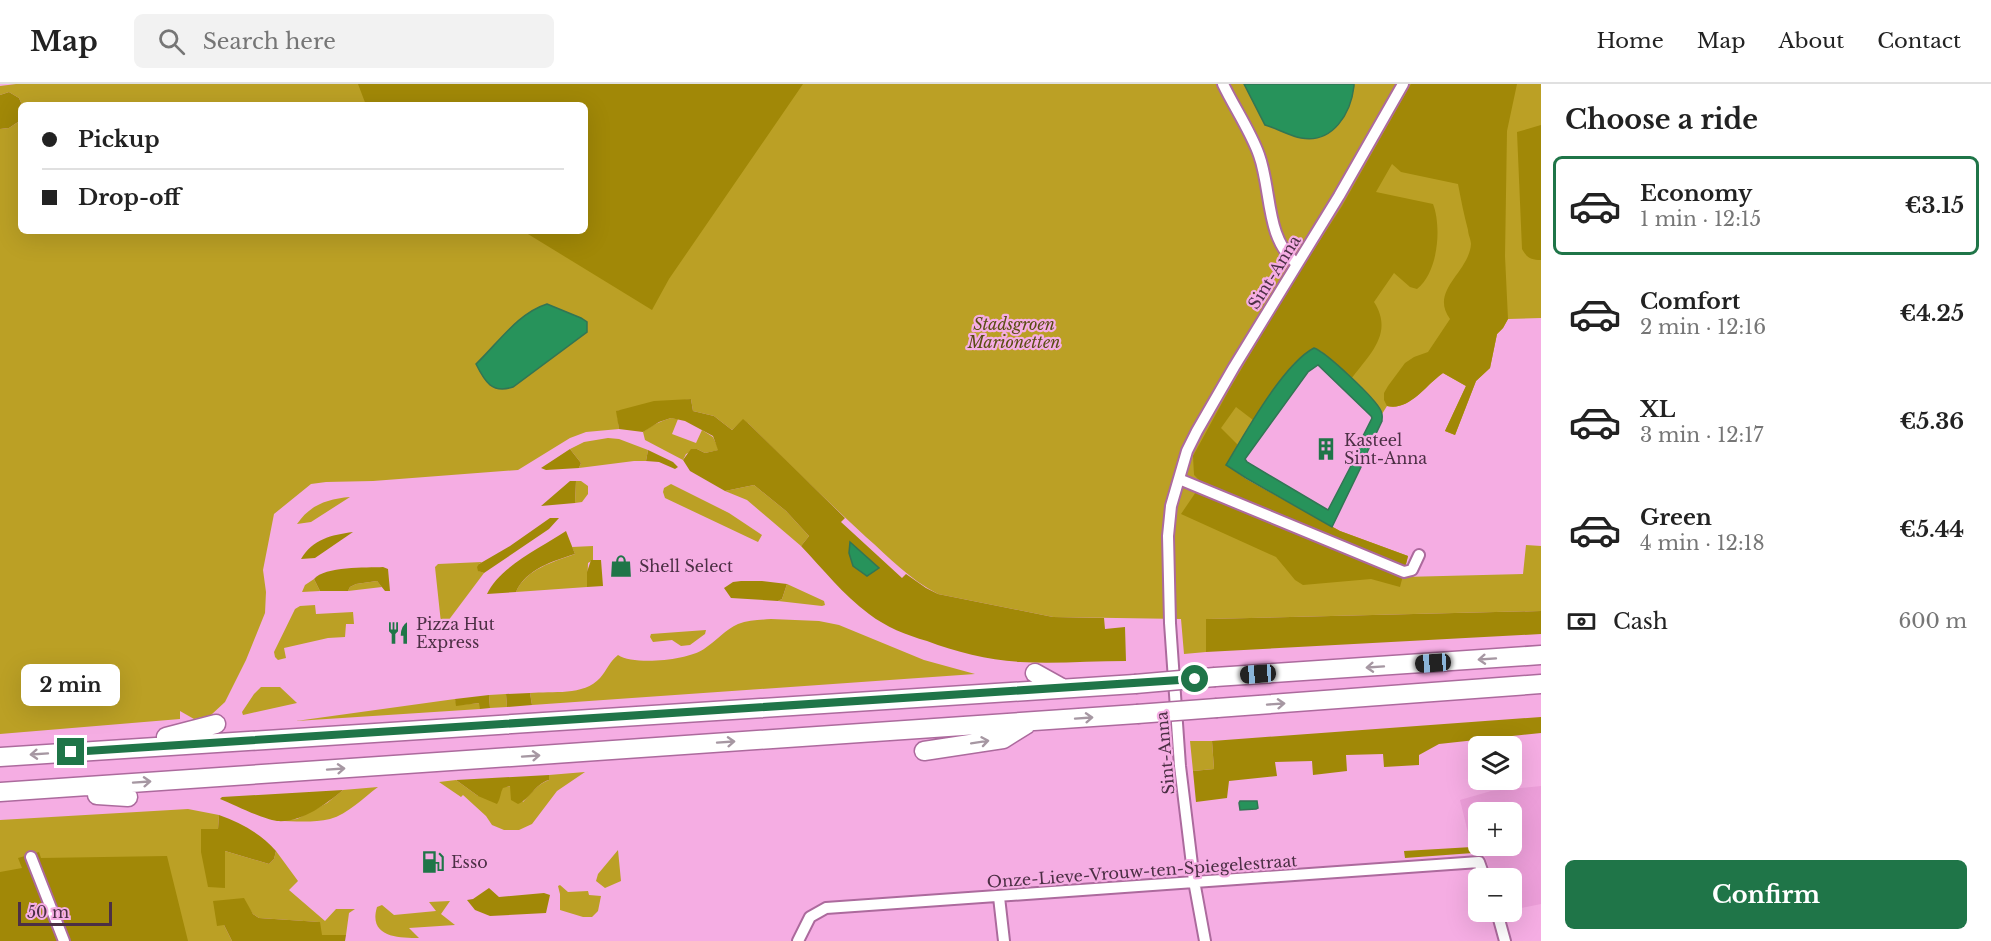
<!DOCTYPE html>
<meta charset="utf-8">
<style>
:root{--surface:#fff;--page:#f2f2f2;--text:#222;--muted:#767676;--line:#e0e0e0;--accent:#1f7548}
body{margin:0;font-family:"Libre Baskerville",serif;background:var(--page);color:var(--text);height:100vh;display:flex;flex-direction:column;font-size:22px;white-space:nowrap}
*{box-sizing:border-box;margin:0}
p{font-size:20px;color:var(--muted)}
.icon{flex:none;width:33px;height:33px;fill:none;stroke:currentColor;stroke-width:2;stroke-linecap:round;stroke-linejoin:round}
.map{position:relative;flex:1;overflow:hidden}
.side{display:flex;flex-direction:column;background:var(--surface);width:450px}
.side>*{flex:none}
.hud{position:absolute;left:18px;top:18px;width:570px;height:132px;border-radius:9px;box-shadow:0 6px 24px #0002;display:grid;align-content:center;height:132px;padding:0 24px;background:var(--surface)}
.tools{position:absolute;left:1468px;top:652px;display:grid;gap:12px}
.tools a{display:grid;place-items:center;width:54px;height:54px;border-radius:9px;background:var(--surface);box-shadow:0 6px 24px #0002;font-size:30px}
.scale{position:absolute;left:18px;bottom:15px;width:94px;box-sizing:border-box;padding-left:6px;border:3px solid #4c2f45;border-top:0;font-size:16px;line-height:21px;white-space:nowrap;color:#4c2f45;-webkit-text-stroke:4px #f5ade3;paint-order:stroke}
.end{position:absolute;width:27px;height:27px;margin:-14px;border:8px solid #1f7548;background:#fff;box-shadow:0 0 0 3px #fff}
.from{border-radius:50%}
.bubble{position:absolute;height:42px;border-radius:9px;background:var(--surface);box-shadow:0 6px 24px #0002;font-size:20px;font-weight:800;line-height:42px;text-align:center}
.car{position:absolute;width:18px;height:36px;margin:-18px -9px;border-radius:8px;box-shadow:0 0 4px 2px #0007;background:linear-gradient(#222 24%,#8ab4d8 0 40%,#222 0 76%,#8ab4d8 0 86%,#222 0)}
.hud b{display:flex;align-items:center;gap:21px;height:57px;font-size:22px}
.hud b+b{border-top:2px solid var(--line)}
.hud i{width:15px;height:15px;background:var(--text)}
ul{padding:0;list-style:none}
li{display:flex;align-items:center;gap:18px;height:99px;margin:0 12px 9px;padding:0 12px;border:3px solid transparent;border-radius:9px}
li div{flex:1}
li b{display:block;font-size:22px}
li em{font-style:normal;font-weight:800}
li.current{border-color:var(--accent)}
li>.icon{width:54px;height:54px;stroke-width:1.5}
h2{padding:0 24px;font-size:27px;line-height:72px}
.pay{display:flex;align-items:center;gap:15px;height:66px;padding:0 24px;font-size:22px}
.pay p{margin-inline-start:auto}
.primary-button{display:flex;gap:12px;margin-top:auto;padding:12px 24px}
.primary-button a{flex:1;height:69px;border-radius:9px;background:var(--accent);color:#fff;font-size:24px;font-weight:800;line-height:69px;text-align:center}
header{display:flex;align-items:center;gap:36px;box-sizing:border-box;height:84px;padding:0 30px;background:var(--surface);border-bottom:2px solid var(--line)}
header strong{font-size:28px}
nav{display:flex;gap:33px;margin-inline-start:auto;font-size:21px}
.search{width:420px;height:54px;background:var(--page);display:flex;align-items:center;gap:15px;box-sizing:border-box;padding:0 21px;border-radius:9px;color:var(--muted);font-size:22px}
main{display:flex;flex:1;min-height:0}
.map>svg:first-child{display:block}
.built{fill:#ec9ed9;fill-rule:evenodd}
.green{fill:#bba025}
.forest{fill:#a18807}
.water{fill:#27935b;stroke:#327554;stroke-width:1.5}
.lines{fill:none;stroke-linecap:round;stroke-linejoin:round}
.minor-casing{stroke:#ac6a9d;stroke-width:14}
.motorway-casing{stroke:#ac6a9d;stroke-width:21}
.minor{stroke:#fff;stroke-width:10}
.motorway{stroke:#fff;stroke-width:18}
.motorway-bridge-casing{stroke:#ac6a9d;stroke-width:21;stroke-linecap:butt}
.motorway-bridge{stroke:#fff;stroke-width:18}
.oneway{stroke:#a697a2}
.route{stroke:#1f7548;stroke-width:8}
.labels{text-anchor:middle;stroke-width:4.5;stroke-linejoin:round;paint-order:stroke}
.street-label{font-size:16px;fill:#4c2f45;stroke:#f5ade3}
.park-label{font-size:16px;font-style:italic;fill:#5a4d13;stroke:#f5ade3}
.poi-label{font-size:16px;fill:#4c2f45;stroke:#f5ade3;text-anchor:start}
</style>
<header>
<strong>Map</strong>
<div class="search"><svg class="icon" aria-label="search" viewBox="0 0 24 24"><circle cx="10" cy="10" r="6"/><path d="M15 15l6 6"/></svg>Search here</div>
<nav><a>Home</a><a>Map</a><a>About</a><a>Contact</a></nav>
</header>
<main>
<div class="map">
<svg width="1541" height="857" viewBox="0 0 1541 857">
<rect width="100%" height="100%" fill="#f5ade3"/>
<!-- built -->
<path class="built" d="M1541,702V820L1512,826V795H1493L1484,770L1473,769L1460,716L1491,707ZM1479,729H1512V762H1479Z"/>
<!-- green -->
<path class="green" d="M16,0H1541V234L1508,235L1503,244L1497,250L1490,284L1476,297L1455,351L1445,347L1466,302L1443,289L1439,292C1424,304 1408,327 1387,322L1382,330L1380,325L1314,265C1284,280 1244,351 1226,381L1246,395L1340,447L1408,472L1403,493L1523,490L1526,461L1541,462V527L1207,535L1206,568L1184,570L1181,535L1053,533L938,510C910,496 889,473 866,453C826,416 787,378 749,340L743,336L732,346L714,332L693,327L691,315L617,327L619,345L586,348L570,354L518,386L373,397L326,398L311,400L274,430L263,486L266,508L265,529L246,576L225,618L211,631L194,635L180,627V635L0,650V45L9,44L21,36V147H585V21H22L19,14L9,8L0,11V2Z
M671,334L678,335L672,350L696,359L702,346L713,353L719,366L705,369L697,365L686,370L683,376L645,356L643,348C652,341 661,337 671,334Z
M608,354L619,355L648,366L646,377H634L579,384L581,379L570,365L584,358Z
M576,397H581L588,402V410L582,418L575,419Z
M671,400L729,429L762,451L758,458L665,414L663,408L664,404Z
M754,401L786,427L809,452L801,462L747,416L725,407Z
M350,413L311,438L297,440C310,421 327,415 350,413Z
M593,462V476L588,479L587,503L516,508C526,485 553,478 575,470L572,463Z
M482,478L479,480V487L484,489L448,537L441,539L435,483L438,480Z
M314,495L320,507L302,508L305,501Z
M377,497L382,503L348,507L350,503L356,500Z
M787,500L824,517L825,521L822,522L778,517L782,515Z
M315,521L316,530L353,528L354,540H346L345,553L328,554L284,564L286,574L278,576L275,573L274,568L295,525L300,522Z
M771,535L819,537L839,541L924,576L975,590L532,621L530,609C552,607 584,612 600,594C607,586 610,577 618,571C635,582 688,576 704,565C716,557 726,545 738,540C748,536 760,536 771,535Z
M706,546L705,550L690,561L681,562L672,556L653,558L650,553L651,550Z
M261,603H280L297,619L243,631L242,628L254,610Z
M506,610L507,623L490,624L489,611Z
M455,615L457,621L480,619V625L296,637Z
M1190,657H1212L1214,685L1193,687Z
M585,688L557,707L532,740L519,746H504L492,741L486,732L463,711L461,713L439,698L456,696L478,712L500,708L503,703L511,702L523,718C531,709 538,700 549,696V691Z
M378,703C363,714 348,730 330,735C313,739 294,737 277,737L297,735L327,719L343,706Z
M188,725L219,731L218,745H201L225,767L269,780L274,775L276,767L298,797L289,806L325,837L336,825H355L349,829L346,851H321L319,838L259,834L253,830L248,823L224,841L232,857H0V736Z
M618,766L621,797L605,804L596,797L598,790Z
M560,801L568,808L588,807L589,811L601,812L598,827L592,833H583L560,826V810L558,802Z
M450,817L441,830L455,841L409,844L419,854C398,854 368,853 377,823L382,821L394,831L436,827L429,818Z"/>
<!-- forest -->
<path class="forest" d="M358,0H803L669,195L652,226L523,147H585V21H366Z
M1411,0H1517L1507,47L1505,172L1508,235L1503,244L1497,250L1490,284L1476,297L1455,351L1445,347L1466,302L1443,289L1439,292C1424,304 1408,327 1387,322L1384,316V309L1388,302L1405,279L1414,273L1428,268L1450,235C1429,206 1469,189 1471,160C1471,156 1468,150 1468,146C1464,131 1461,116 1458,100L1401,88L1392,80L1376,108L1433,120C1442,143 1438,189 1417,205L1410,203L1394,189L1374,218C1394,249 1370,270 1351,295L1321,267L1314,265L1294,279L1253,336L1236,323L1221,344L1238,361L1226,381L1246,395L1340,447L1408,472L1400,503L1371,495L1303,501L1295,496L1276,473L1181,430L1202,399L1194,391L1193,372L1229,306L1288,206L1342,122Z
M9,8L19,14L22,21L21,36L9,44L0,45V11Z
M1541,41V176C1531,176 1527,174 1522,165L1517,48Z
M691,315L693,327L714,332L732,346L743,335L749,340L845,434L841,438L902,494L906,490L926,504L938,510L1053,533L1104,534L1105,545L1125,543L1126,577C1091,577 1055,580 1020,578C989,576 956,568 927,557C906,551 886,543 869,530C843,511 823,485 801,462L809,452L786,427L754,401L725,407L690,387L683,376L691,365H697L705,369L718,366L713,352L685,337L671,334L659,338L643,348L619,345L616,327L654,317Z
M570,365L581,379L579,384L546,386L541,384Z
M648,366L673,378L678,383L675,385L659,378L646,377Z
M570,397H576L575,419L541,422Z
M550,434H559L549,445L484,489L478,487L477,483L479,480L510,462Z
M566,447L575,470C553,477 526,485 516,508L487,510C499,483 542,463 566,447Z
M353,448L315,474L301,475C313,455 331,451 353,448Z
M591,476H601L603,502L587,503V488Z
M383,483L388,485L390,507H385L377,497L356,500L350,503L348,507H320L314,495C325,482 366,484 383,483Z
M741,497H762L787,500L782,515L778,517L731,514L724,504L733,498Z
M1541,527V550L1206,568V535Z
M530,609L532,621L507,623L506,610Z
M489,611L490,624L480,625L479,619L456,622L455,615Z
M1541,633V649L1439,660L1419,671V681L1384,683L1383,670L1346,671L1347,687L1313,691L1312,677L1275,678L1277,692L1229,697L1227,714L1196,718L1193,687L1214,685L1212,657Z
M549,691V696C535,700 530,715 518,720L511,716L510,702L503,704C500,709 501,714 497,720L478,712L456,696Z
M343,706C325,721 301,739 277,737C262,735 235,721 220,715L222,713Z
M219,731C241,739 260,749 276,767L274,775L269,780L225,767V804L208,803L201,768V745H218Z
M1472,763L1473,769L1405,774L1404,767Z
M39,768L41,774L167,772L188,857H0V788L22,784L18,774Z
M489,804L499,813L544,809L550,811L546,829L490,832L475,826L467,816L473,815Z
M244,814L253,830L259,834L320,838L322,851H346L345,857H232L224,841L217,842L213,817Z"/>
<!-- water -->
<path class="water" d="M1244,0H1354V2C1351,29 1333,60 1301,54C1290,52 1276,44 1265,41Z
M547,220L581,234L587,238V248L513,303C492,310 485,298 476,280C498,259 518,229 547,220Z
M1314,264C1326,268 1376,315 1381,327C1383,332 1382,332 1382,337L1363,377L1355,373L1361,361L1359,360L1372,334L1371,332L1318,281L1308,288L1245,375L1247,378L1328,426L1353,378L1361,383L1332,443L1246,394L1226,381C1244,351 1283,280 1314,264Z
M850,458L879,484L867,492L853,482L849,469Z
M1240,717H1257L1258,724L1256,725L1240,726L1239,719Z"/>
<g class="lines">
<!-- minor casing -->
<g class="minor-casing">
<path id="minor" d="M1223,0C1234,23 1251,48 1259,71C1272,107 1265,154 1297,180
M1179,395L1404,488L1412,486L1419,471
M31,773L64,857
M999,813L1004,857
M1497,828L1505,857
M798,857L810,833L826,824L1479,778L1485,795
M1205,857L1194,797L1180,682L1170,539L1168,452L1171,422L1187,367L1197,347L1234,283L1339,112L1403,0"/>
</g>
<!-- motorway casing -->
<g class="motorway-casing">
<path id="motorway" d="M1035,589L1062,604
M1215,593L1541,571
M1217,624L1541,600
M166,653L216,640
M924,667L1003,655L1027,640
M0,673L1135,600
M0,708L1137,630
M97,711L128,713"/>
</g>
<!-- minor -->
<use href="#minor" class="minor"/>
<!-- motorway -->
<use href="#motorway" class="motorway"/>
<!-- motorway-bridge casing -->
<g class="motorway-bridge-casing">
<path id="motorway-bridge" d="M1135,600L1215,593
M1137,630L1217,624"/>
</g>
<!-- motorway-bridge -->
<use href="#motorway-bridge" class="motorway-bridge"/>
</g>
<!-- one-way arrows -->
<defs><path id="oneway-shaft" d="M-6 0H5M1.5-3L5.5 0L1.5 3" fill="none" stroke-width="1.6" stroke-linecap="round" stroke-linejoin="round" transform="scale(1.5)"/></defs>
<g class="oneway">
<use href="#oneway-shaft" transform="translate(1487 575) rotate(176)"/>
<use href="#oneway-shaft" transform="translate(1375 583) rotate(176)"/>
<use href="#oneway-shaft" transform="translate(1276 620) rotate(-4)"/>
<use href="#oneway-shaft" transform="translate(1084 634) rotate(-4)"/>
<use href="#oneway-shaft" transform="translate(726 658) rotate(-4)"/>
<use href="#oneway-shaft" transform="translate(980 658) rotate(-9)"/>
<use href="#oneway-shaft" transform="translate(39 670) rotate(176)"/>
<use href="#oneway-shaft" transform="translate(531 672) rotate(-4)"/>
<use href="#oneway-shaft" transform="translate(336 685) rotate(-4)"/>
<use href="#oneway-shaft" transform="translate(142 698) rotate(-4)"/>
</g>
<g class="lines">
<!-- route -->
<path class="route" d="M71,668L1195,595"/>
</g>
<!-- icons -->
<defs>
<g id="building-bare" transform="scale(1.8)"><path d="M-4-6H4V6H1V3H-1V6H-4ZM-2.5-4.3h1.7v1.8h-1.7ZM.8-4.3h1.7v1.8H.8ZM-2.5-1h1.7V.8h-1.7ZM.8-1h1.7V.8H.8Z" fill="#1f7548" stroke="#f5ade3" stroke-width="2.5" paint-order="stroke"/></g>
<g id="shop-bare" transform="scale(1.8)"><path d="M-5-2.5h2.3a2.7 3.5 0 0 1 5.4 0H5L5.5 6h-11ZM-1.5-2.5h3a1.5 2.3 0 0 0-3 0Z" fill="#1f7548" stroke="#f5ade3" stroke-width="2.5" paint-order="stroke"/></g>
<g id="restaurant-bare" transform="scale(1.8)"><path d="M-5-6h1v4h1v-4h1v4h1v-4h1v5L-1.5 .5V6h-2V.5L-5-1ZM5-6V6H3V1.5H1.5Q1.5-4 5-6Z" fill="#1f7548" stroke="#f5ade3" stroke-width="2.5" paint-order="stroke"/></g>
<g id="fuel-bare" transform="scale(1.8)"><path d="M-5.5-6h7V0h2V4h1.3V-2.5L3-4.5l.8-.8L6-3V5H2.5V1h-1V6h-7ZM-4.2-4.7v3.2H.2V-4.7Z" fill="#1f7548" stroke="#f5ade3" stroke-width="2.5" paint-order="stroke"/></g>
</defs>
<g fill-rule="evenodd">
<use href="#building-bare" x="1326" y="365"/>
<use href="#shop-bare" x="621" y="482"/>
<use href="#restaurant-bare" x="398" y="549"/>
<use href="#fuel-bare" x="433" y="778"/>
</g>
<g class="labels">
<!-- street labels -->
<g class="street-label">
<text transform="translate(1274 188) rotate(-58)" y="6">Sint-Anna</text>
<text transform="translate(1165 669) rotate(-95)" y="6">Sint-Anna</text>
<text transform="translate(1142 787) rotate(-4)" y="6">Onze-Lieve-Vrouw-ten-Spiegelestraat</text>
</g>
<!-- park labels -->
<g class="park-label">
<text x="1014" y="246">Stadsgroen<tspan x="1014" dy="18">Marionetten</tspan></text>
</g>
<!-- poi labels -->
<g class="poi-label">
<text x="1344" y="362">Kasteel<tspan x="1344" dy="18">Sint-Anna</tspan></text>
<text x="639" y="488">Shell Select</text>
<text x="416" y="546">Pizza Hut<tspan x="416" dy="18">Express</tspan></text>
<text x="451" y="784">Esso</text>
</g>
</g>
</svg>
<div class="tools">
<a><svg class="icon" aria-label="layers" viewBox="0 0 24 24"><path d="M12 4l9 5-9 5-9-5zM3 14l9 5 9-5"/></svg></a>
<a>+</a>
<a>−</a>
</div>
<div class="scale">50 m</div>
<i class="end from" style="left:1195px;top:595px"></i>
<i class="end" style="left:71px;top:668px"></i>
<div class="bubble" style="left:21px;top:580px;width:99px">2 min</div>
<i class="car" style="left:1433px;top:579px;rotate:266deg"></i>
<i class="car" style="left:1258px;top:590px;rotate:266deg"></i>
<div class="hud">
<b><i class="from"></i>Pickup</b>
<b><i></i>Drop-off</b>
</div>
</div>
<section class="side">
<h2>Choose a ride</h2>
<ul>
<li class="current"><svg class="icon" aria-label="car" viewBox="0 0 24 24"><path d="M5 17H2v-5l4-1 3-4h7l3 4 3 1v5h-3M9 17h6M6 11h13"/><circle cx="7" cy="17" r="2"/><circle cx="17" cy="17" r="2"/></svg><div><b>Economy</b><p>1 min · 12:15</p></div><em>€3.15</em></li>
<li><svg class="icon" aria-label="car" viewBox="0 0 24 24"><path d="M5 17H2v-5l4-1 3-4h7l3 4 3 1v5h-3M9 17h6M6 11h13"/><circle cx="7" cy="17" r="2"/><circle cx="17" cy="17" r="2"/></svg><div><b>Comfort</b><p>2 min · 12:16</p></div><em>€4.25</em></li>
<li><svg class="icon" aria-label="car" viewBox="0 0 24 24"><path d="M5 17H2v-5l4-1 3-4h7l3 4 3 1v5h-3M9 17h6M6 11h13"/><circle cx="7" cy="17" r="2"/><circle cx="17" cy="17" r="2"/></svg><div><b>XL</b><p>3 min · 12:17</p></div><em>€5.36</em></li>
<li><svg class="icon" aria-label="car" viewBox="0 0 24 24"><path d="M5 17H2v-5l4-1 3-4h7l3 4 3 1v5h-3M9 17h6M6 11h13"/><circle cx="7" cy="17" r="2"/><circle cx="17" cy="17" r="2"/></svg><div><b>Green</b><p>4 min · 12:18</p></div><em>€5.44</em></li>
</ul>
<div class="pay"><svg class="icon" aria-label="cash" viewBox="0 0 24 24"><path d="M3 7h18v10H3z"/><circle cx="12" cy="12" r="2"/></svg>Cash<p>600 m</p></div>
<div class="primary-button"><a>Confirm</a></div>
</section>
</main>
